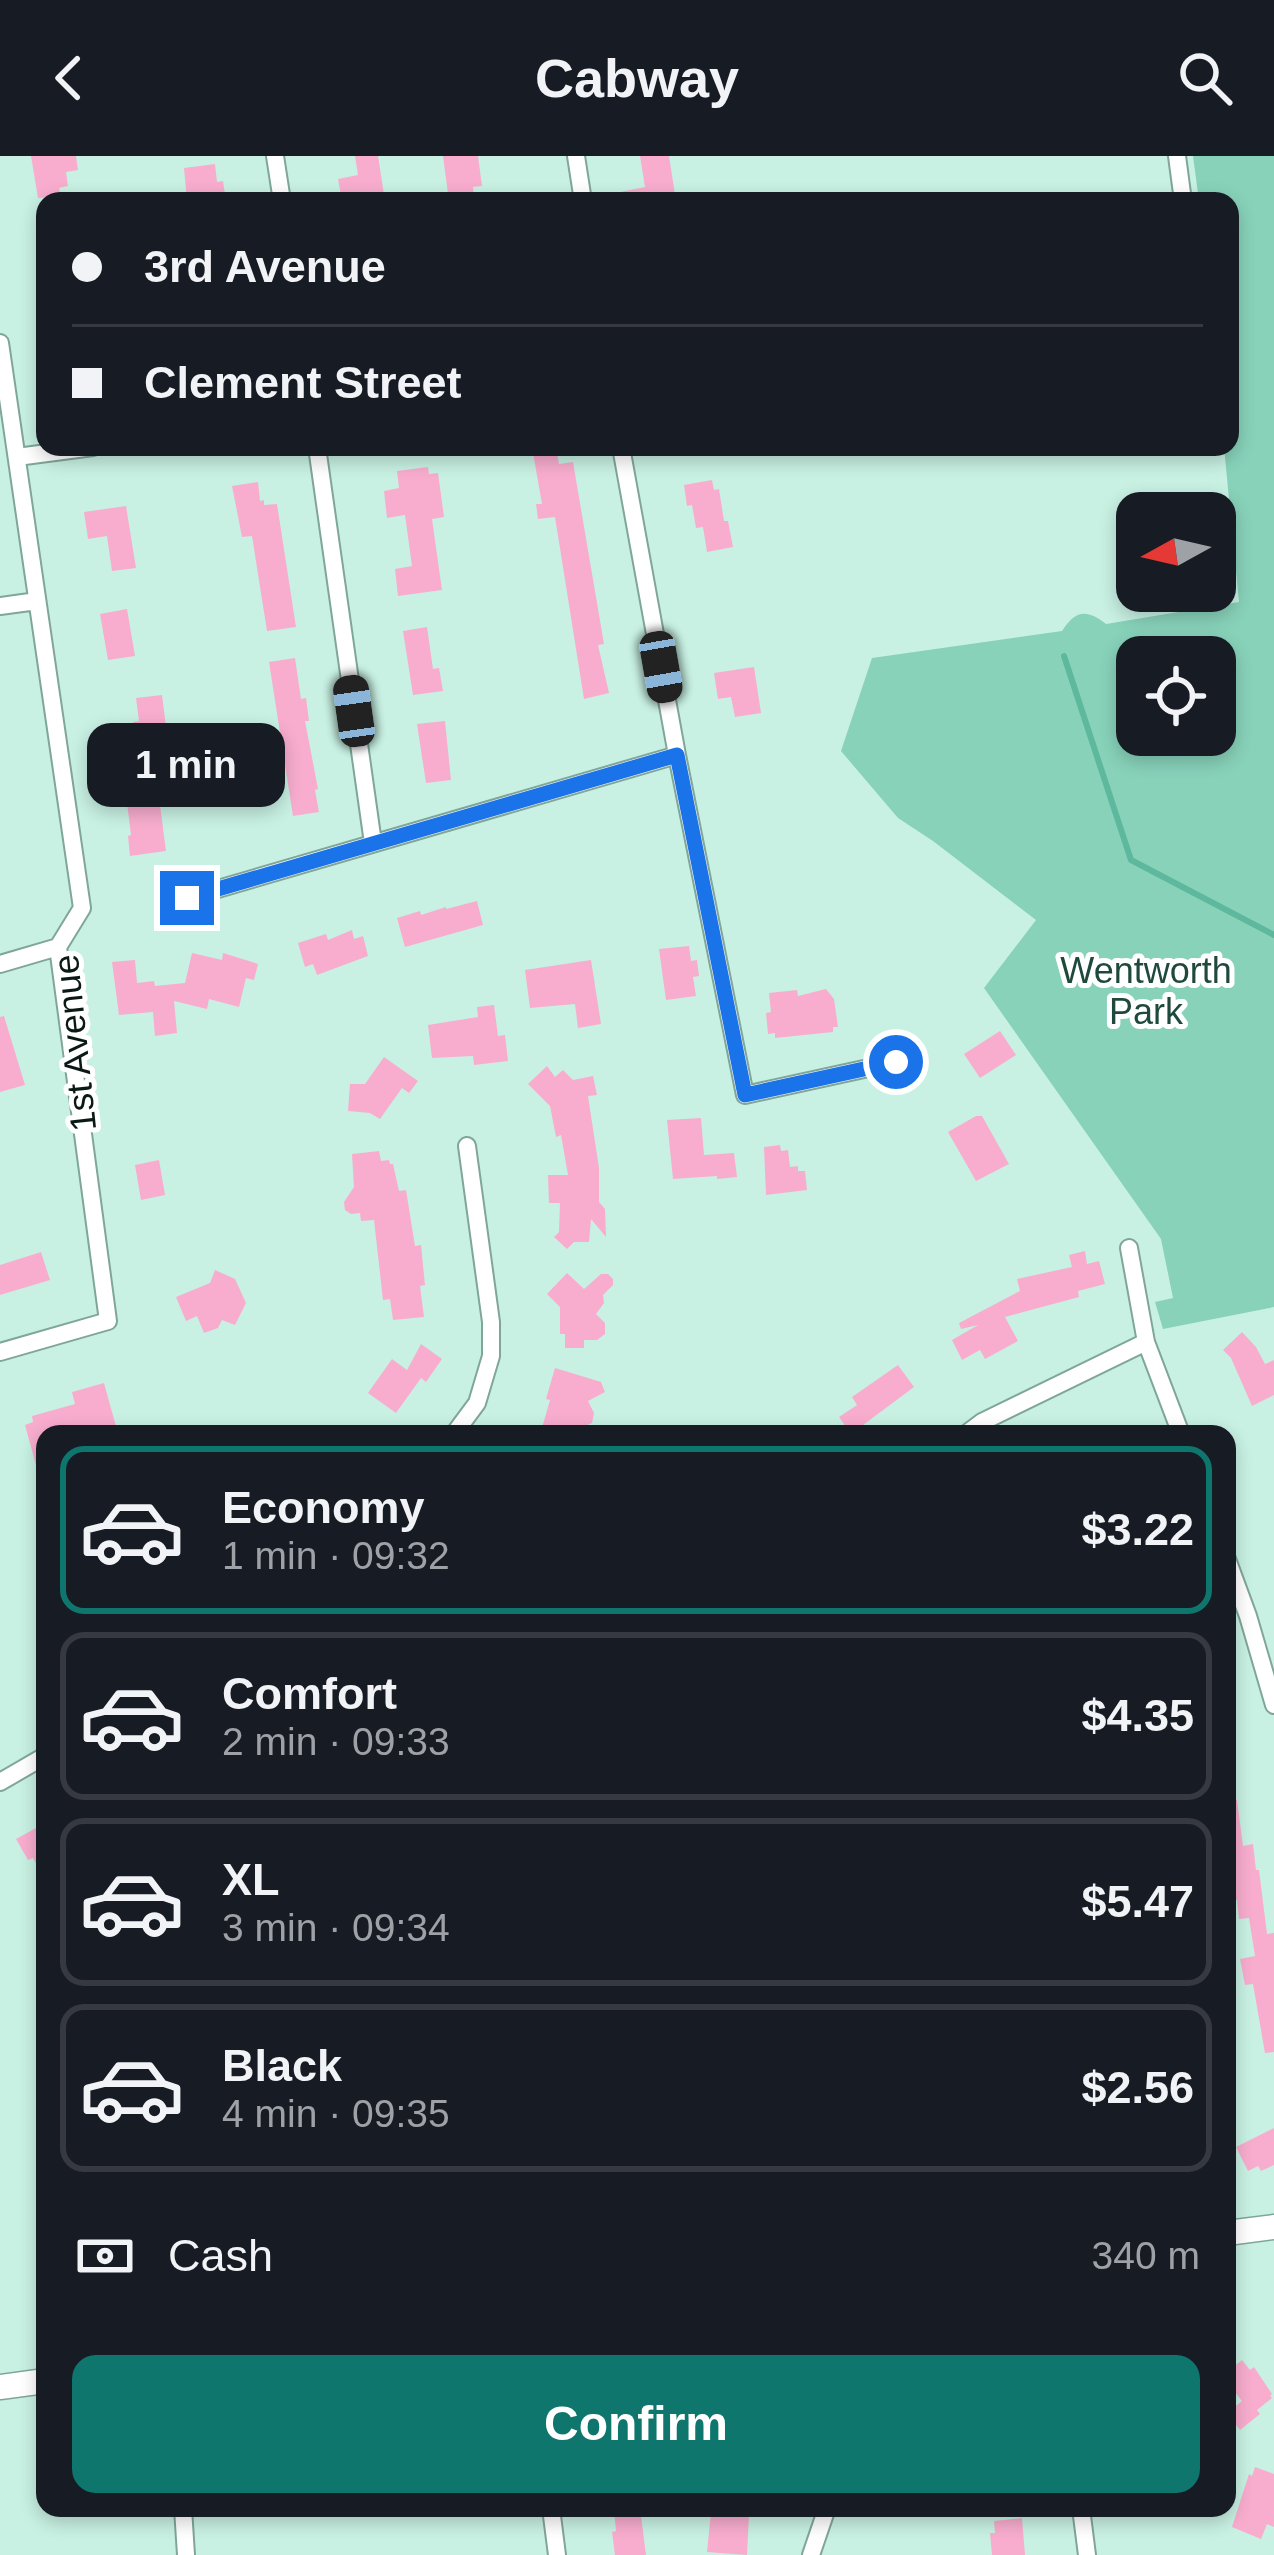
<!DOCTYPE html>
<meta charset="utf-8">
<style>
:root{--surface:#171b24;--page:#20242c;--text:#f1f3f6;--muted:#9ea1a6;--line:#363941;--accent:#0f766e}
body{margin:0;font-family:Arial,sans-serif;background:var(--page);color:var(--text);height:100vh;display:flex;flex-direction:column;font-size:45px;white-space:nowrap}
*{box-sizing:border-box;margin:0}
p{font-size:39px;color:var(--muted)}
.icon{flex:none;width:66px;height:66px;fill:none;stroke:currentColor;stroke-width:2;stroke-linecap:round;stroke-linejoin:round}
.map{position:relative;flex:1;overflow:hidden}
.drawer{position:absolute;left:36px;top:1269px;width:1200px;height:1092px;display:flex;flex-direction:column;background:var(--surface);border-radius:24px;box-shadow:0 6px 18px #0003}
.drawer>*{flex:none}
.guide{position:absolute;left:36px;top:36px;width:1203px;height:264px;border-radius:24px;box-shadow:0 6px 18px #0003;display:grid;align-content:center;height:264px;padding:0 36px;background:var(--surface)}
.needle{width:78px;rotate:262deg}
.buttons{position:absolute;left:1116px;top:336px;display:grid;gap:24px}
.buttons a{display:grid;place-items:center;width:120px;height:120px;border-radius:24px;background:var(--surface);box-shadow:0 6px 18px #0003;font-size:60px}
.end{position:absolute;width:54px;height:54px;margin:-27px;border:15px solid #1a73e8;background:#fff;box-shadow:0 0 0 6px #fff}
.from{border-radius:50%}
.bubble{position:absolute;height:84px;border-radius:24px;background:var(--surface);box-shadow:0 6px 18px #0003;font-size:39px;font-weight:800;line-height:84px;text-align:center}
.car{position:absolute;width:36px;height:72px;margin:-36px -18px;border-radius:15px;box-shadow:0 0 9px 3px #0007;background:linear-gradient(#222 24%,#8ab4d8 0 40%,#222 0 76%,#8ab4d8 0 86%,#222 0)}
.guide b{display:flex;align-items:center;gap:42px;height:114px;font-size:45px}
.guide b+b{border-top:3px solid var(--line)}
.guide i{width:30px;height:30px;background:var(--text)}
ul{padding:21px 0 0;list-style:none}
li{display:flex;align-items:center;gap:36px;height:168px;margin:0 24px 18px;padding:0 12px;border:6px solid var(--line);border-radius:24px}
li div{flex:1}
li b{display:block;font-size:45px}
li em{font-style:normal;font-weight:800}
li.on{border-color:var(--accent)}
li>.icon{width:108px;height:108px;stroke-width:1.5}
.pay{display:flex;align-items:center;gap:30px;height:132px;padding:0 36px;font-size:45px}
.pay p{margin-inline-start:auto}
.action{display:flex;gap:24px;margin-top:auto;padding:24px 36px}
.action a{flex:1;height:138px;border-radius:24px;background:var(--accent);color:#fff;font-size:48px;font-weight:800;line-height:138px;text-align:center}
header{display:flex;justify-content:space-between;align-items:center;height:156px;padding:0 36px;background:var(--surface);font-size:54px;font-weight:800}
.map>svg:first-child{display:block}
.green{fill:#88d2ba;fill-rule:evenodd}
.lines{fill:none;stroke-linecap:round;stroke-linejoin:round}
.stream{stroke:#5db89d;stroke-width:6}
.building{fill:#f8adce}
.street-casing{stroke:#7fa699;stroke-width:20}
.secondary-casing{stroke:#7fa699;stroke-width:27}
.street{stroke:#fff;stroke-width:16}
.secondary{stroke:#fff;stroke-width:24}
.route{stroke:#1a73e8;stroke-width:15}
.labels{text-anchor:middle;stroke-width:10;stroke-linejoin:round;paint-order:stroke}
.park-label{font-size:36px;fill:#20493d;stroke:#fff}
.street-label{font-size:36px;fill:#0a1915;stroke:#fff}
</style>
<header><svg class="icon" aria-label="back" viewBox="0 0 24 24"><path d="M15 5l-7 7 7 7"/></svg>Cabway<svg class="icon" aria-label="search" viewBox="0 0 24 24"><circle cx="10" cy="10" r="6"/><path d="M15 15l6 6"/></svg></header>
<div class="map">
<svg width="1274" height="2399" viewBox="0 0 1274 2399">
<rect width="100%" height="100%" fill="#c8f1e3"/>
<!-- green -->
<path class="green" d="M1193,0H1274V1151L1163,1173L1155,1146L1173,1142L1161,1083L984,832L1036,764L933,685L898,662L841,595L872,502L1062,475C1075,455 1086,452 1106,468L1239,446L1224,291H1230V45H1199ZM1137,501H1215V579H1137Z"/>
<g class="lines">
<!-- stream -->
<path class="stream" d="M1064,500L1131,704L1274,779"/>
</g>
<!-- building -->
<path class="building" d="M31,0H76L78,14L66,16L68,30L59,32L61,40L38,42Z
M355,0H378L385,45H342L338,23L358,19Z
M443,0H478L482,30L473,31L474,42L449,45Z
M640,0H669L676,45H616L615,37L645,31Z
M215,8L217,26L223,25L226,45H187L184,12Z
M532,291H556L559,308L573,306L604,488L598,489L609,537L584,543L555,361L538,363L536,348H542Z
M428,311L429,318L438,317L444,361L432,363L442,434L398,440L395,413L412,410L405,359L387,362L384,335L399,332L397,315Z
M712,324L714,334L719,333L724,365H728L733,391L707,396L703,371L696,372L692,349L687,350L684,329Z
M258,326L260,345L264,344V349L277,348L296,471L267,475L252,380L242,381L232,330Z
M126,350L136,412L112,415L107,380L88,383L84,356Z
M127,453L135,500L108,504L100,458Z
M427,471L433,513L439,512L443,535L413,539L403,475Z
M295,502L301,543L306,542L309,565H305L318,633L315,634L319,656L293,660L269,506Z
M754,511L761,557L735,561L731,541L718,543L714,517Z
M162,539L168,586L145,589L146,594L121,597L118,575L134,573L133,566L139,565L136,542Z
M445,565L451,624L426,627L417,568Z
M158,634L166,695L130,700L128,680L131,679L126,639Z
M477,745L483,769L405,791L397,762L420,755L421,759L446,751V753Z
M352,774L354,783L363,780L368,800L317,819L313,808L305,811L298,787L326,778L328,784Z
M689,790L691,805L697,804L699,820L693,821L696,840L666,844L659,793Z
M192,797L222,804L223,797L258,808L254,824L246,822L239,851L209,843L207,853L174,845L177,877L155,880L153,856L119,859L112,806L135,804L137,827L154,825L155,830L185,827Z
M591,804L601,868L578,872L575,848L530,852L525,814Z
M826,833L834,843L838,871H833V876L775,882V877L768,878L766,857L771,856L769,837L797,834L798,840Z
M494,849L498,880L505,879L508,905L474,909L473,900L432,902L428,869L478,861L477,851Z
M4,860L25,929L0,936V861Z
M1000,875L1016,899L980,922L964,898Z
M384,901L418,925L409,937L402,932L380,963L370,957L348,955L350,928H365Z
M547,910L555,921L563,914L573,924L593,920L597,939L588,940L599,1012V1046L605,1053L606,1081L591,1063L589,1086H574L567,1093L554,1081L559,1076L560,1047H549L548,1019H568L561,979L556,981L550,950L528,928Z
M976,960H982L1009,1008L976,1025L948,976Z
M701,962L704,999L734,997L737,1021L717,1023V1020L673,1023L667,964Z
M780,989L781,995L788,994L790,1011L798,1010V1015H805L807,1034L766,1039L764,991Z
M379,995L381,1005L389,1004L390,1008H393L399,1035L406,1034L415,1090L421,1089L425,1129L420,1130L424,1161L393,1164L390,1143L383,1144L374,1064L361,1065L360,1057L351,1058L345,1054L344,1046L354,1031L352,998Z
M159,1004L165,1039L141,1044L135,1009Z
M1085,1095L1087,1108L1099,1105L1105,1128L1078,1135L1079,1141L1005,1161L1018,1185L985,1203L980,1194L962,1204L952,1184L978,1169L961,1173L959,1167L1020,1135L1017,1123L1072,1111L1069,1099Z
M41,1096L50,1124L0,1139V1109Z
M215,1114L235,1123L246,1147L235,1169L222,1164L218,1172L204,1177L197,1160L186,1165L176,1141L210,1127Z
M567,1117L584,1133L601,1118H608L613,1123V1129L603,1139L604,1147L596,1158L605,1167V1178L597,1184H584V1192H565V1178H560V1151L547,1138Z
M1242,1176L1256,1191L1265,1208L1274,1204V1239L1252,1250L1231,1202L1223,1194Z
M421,1188L442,1203L426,1226L421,1222L396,1257L368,1237L392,1203L407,1214Z
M898,1209L914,1231L851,1278L839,1261L857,1249L852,1241Z
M555,1212L601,1226L605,1236L588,1245L594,1257L592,1267L585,1270L581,1278H545L542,1272L550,1244L546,1243Z
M104,1227L117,1274L103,1278H45V1323L40,1324L25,1269L33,1266L32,1260L75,1248L72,1236Z
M1227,1644H1237L1243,1690L1253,1688L1256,1714H1259L1267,1778L1274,1777V1896L1265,1897L1253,1828L1245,1829L1240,1803L1255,1800L1249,1762L1239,1763L1237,1744L1229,1745Z
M45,1667V1724L33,1702L28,1704L16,1683Z
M1274,1972V2009L1261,2015L1258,2010L1248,2015L1236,1991Z
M1242,2204L1250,2214L1254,2211L1272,2238L1270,2240L1272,2242L1257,2254L1260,2258L1240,2274L1227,2257L1242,2245L1227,2226V2216Z
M1255,2311L1274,2318V2371L1267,2368L1261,2383L1232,2371L1249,2318L1252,2320Z
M640,2352L646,2399H615L612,2376L616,2375L614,2354Z
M711,2356L749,2359L747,2399L707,2396Z
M1022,2362L1025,2399H992L990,2377H995L994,2365Z"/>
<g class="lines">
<!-- street casing -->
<g class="street-casing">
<path id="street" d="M275,0L282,45
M576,0L583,45
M1177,0L1183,45
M0,187L82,752L58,791L108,1165L0,1196
M317,291L373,687
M621,291L677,599L745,939L896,906
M17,301L93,291
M0,450L37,445
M187,742L677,599
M0,808L58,791
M1129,1092L1146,1186L1181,1278
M454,1278L477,1247L491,1200V1166L467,990
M966,1278L982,1266L1146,1186
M1227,1403L1248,1460L1274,1549
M0,1626L45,1600
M183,2352L186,2399
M551,2352L557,2399
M1081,2352L1087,2399
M811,2399L826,2355"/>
</g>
<!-- secondary casing -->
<g class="secondary-casing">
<path id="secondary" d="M1227,2077L1274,2071
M0,2231L45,2225"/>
</g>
<!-- street -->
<use href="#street" class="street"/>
<!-- secondary -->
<use href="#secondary" class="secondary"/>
</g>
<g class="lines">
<!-- route -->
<path class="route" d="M187,742L677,599L745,939L896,906"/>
</g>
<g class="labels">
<!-- park labels -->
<g class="park-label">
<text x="1146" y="827">Wentworth<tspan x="1146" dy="41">Park</tspan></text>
</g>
<!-- street labels -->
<g class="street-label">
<text transform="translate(74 887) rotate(-96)" y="13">1st Avenue</text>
</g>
</g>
</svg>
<div class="buttons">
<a><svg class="needle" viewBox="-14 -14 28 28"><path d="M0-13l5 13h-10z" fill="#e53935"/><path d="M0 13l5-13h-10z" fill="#9ea1a6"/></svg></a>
<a><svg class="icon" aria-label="locate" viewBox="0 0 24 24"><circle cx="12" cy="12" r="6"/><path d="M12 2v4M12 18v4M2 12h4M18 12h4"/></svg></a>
</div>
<i class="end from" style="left:896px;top:906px"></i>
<i class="end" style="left:187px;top:742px"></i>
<div class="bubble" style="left:87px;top:567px;width:198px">1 min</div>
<i class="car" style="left:661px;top:511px;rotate:170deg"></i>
<i class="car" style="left:354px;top:555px;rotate:352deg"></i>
<div class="guide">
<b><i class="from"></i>3rd Avenue</b>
<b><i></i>Clement Street</b>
</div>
<section class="drawer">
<ul>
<li class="on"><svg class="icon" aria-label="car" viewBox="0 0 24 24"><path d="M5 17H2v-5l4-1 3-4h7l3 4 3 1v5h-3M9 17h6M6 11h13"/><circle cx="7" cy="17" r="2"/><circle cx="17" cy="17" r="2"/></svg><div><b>Economy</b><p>1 min · 09:32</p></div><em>$3.22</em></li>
<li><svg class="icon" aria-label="car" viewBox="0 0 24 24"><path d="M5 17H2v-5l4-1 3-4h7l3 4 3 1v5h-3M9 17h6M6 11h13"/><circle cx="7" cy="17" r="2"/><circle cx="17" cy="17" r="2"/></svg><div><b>Comfort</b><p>2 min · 09:33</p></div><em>$4.35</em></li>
<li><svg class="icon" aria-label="car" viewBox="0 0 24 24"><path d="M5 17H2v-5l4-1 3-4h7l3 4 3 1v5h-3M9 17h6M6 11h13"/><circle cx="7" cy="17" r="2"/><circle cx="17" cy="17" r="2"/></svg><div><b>XL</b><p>3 min · 09:34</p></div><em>$5.47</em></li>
<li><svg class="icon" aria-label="car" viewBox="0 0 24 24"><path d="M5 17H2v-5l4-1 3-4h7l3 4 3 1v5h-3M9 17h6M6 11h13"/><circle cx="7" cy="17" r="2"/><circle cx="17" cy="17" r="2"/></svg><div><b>Black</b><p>4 min · 09:35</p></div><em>$2.56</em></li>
</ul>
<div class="pay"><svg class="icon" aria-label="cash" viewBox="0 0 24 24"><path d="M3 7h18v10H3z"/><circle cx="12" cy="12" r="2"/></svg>Cash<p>340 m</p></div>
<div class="action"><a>Confirm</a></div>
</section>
</div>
